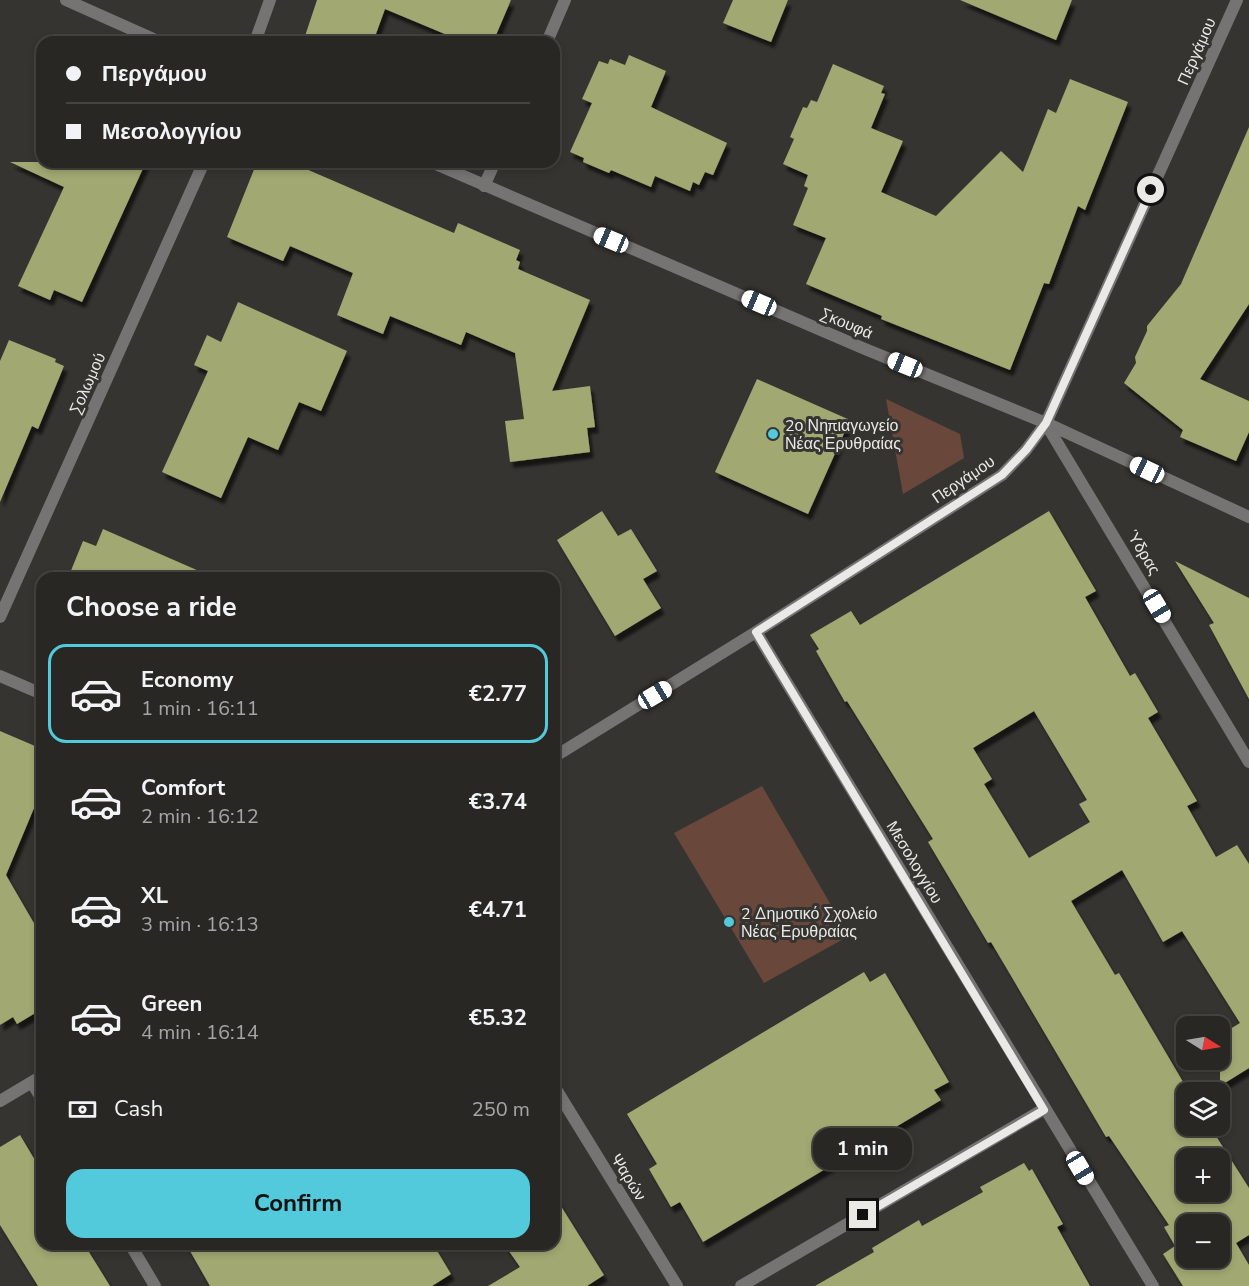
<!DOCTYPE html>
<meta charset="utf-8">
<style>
:root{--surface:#282724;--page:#302f2c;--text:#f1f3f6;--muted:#a5a5a6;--line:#444441;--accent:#53cadc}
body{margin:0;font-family:"Nunito Sans",sans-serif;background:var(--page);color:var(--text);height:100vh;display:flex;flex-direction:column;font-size:22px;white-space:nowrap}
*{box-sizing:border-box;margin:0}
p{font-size:20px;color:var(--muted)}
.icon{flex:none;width:33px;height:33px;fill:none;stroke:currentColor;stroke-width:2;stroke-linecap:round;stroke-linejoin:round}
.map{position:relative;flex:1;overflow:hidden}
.drawer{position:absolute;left:36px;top:572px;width:524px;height:678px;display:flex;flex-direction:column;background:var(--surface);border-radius:18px;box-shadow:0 3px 9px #0003,0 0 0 2px var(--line)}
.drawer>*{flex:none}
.guide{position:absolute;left:36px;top:36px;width:524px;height:132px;border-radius:18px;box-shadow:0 3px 9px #0003,0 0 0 2px var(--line);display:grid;align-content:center;height:132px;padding:0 30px;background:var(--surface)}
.needle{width:39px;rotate:101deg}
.tools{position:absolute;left:1176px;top:1016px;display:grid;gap:12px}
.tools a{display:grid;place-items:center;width:54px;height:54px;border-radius:12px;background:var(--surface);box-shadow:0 3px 9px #0003,0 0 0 2px var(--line);font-size:30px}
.end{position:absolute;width:27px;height:27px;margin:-14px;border:8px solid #eae9e6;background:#111;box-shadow:0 0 0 3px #111}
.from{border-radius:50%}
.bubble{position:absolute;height:42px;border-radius:18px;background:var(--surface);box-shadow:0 3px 9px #0003,0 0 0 2px var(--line);font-size:20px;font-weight:700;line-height:42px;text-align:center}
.car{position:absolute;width:18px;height:36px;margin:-18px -9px;border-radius:8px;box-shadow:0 0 4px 2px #0007;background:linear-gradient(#fff 24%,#345 0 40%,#fff 0 76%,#345 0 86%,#fff 0)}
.guide b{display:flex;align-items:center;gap:21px;height:57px;font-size:22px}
.guide b+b{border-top:2px solid var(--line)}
.guide i{width:15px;height:15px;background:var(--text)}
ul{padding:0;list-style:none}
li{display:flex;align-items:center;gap:18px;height:99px;margin:0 12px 9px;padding:0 18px;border:3px solid transparent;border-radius:18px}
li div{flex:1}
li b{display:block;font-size:22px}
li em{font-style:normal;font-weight:700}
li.on{border-color:var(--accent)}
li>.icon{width:54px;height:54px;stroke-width:1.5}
h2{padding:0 30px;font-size:27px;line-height:72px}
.pay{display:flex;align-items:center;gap:15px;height:66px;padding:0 30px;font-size:22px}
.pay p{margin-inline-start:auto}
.primary-button{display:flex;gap:12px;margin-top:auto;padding:12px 30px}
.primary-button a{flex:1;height:69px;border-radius:18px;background:var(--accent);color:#111;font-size:24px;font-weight:700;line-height:69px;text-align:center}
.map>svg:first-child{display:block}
.green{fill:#69483b}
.building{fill:#a1a872;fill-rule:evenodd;filter:url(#shadow)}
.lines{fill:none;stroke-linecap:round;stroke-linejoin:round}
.street{stroke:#767473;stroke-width:12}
.route{stroke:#eae9e6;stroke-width:8}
.poi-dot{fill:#53cadc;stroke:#353430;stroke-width:2}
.labels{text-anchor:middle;stroke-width:6;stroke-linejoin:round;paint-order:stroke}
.street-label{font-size:16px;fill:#eae9e6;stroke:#353430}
.poi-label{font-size:16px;fill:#eae9e6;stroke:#353430;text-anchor:start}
</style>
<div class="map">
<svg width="1249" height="1286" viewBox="0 0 1249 1286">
<defs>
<filter id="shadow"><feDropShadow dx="3.5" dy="6" stdDeviation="1.5" flood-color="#0009"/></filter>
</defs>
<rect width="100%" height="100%" fill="#353430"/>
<!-- green -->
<path class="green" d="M886,399L960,434L964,458L903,494Z
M762,786L849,936L764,983L674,833Z"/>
<!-- building -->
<path class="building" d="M317,0H511L493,42H464L385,9L373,42H303Z
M733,0H788L771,42L723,23Z
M960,0H1072L1056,40Z
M629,55L666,71L651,107L727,143L713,175L705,172L699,185L693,182L690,191L655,176L651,187L611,170L609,173L583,162L584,158L570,152L592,103L582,99L599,61L608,64L610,59L625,65Z
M833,64L884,86L881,93L885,94L871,128L903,141L881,192L936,216L1001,151L1023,172L1048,109L1056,113L1070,79L1128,102L1085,210L1078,206L1049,284L1044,283L1010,370L881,319L882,316L806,284L826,238L793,225L808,188L804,186L808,175L783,164L794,139L790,137L803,107L807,108L811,100L817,102Z
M1249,127V304L1200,379L1249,401V432L1236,461L1180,437L1183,430L1124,383L1136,363L1135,357L1147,331V326L1181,284Z
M10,162H146L82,302L54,290L50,300L18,286L64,187Z
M257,162H290L454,233L458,223L520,250L516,260L520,262L518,269L590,300L552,391L590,386L595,427L587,428L590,452L510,462L505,421L524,419L515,353L466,332L461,345L390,316L383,334L337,315L353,273L290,246L283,261L227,237Z
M238,302L347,351L321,411L299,402L278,450L248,437L221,498L162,472L208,371L194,365L207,335L221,342Z
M9,340L56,359L55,362L64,366L38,429L32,426L0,502V361Z
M757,379L850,420L808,514L715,472Z
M602,511L618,536L631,529L657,571L643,579L661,608L615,636L557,540Z
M1049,511L1096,591L1085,597L1130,676L1135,673L1158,712L1148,718L1197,801L1187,806L1216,857L1237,845L1249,864V1068L1220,1086V1035L1240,1023L1182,931L1163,942L1122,870L1071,901L1115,975L1119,973L1189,1092H1186V1125H1209L1249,1188V1235L1236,1243L1249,1265V1286H1183L1163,1254L1175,1246L1164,1227L1169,1225L1109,1136L1106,1137L991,942L988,943L928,842L933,839L847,701L845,702L816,651L819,649L810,635L851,611L860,625ZM1034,711L1087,800L1079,804L1090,822L1029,858L984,784L992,779L973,748ZM1186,1158H1220V1191H1186ZM1186,1224H1220V1257H1186Z
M103,529L215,578H68L83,541L96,546Z
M1175,561L1249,598V699L1209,625L1214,623Z
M0,731L42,749V789L6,875L42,937V1009L17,1024L13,1017L0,1025Z
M864,972L870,982L885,973L949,1082L934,1090L941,1100L703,1242L680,1202L671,1207L649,1169L657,1164L627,1114Z
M20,1135L42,1172V1244H84L110,1286H38L0,1225V1147Z
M1024,1163L1029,1171L1032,1169L1063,1224L1057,1227L1090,1286H815L874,1252L872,1248L919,1220L922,1226L983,1192L980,1187Z
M554,1195L604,1275L587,1286H488L520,1267L504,1244H554Z
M186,1244H433L451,1274L432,1286H210Z"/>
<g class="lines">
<!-- street -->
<path class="street" d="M66,0L160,42
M255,42L270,0
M547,42L565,0
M431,162L865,349L1046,423L1249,517
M484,186L495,162
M1046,424L1249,762
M0,617L204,162
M756,632L1153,1286
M0,676L42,694
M554,757L756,632L1002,475L1026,450L1046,423L1237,0
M32,1083L42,1099
M554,1086L677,1286
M0,1101L42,1076
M130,1244L155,1286
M741,1286L1044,1109"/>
</g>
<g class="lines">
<!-- route -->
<path class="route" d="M863,1215L1044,1110L756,632L1002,475L1026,450L1046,423L1151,190"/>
</g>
<!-- markers -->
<g class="poi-dot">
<circle cx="773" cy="434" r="6"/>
<circle cx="729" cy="922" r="6"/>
</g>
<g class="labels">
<!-- street labels -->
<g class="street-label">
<text transform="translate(1196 51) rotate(-66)" y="6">Περγάμου</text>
<text transform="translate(847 323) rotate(23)" y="6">Σκουφά</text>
<text transform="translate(87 383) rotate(-66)" y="6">Σολωμού</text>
<text transform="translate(963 479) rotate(-34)" y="6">Περγάμου</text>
<text transform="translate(1144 552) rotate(59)" y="6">Ύδρας</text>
<text transform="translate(915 862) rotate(59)" y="6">Μεσολογγίου</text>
<text transform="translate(629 1177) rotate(58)" y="6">Ψαρών</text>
</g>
<!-- poi labels -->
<g class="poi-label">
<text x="785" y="431">2ο Νηπιαγωγείο<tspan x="785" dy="18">Νέας Ερυθραίας</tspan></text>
<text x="741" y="919">2 Δημοτικό Σχολείο<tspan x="741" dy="18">Νέας Ερυθραίας</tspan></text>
</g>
</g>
</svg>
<div class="tools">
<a><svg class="needle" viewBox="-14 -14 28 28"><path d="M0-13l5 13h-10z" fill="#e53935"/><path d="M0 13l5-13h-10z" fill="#a5a5a6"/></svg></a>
<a><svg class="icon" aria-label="layers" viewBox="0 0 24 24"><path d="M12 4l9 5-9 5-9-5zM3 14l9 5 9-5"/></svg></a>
<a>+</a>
<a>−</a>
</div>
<i class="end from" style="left:1151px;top:190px"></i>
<i class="end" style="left:863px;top:1215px"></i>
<div class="bubble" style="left:813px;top:1128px;width:99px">1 min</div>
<i class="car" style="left:611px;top:240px;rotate:293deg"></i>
<i class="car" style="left:759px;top:303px;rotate:293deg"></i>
<i class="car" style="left:905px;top:365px;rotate:292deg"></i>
<i class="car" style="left:1147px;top:470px;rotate:295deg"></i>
<i class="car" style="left:1157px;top:606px;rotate:149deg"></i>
<i class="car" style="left:655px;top:695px;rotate:59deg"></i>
<i class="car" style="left:1080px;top:1168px;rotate:149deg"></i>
<div class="guide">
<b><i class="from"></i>Περγάμου</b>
<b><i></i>Μεσολογγίου</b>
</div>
<section class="drawer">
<h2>Choose a ride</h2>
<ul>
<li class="on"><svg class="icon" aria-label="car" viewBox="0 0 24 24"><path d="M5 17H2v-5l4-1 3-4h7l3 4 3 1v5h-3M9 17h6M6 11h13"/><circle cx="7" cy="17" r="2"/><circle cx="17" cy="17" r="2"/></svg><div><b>Economy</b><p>1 min · 16:11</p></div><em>€2.77</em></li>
<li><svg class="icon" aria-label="car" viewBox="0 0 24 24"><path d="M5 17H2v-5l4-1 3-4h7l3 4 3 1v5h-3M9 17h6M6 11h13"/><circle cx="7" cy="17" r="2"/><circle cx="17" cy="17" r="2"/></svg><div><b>Comfort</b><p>2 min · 16:12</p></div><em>€3.74</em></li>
<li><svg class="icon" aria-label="car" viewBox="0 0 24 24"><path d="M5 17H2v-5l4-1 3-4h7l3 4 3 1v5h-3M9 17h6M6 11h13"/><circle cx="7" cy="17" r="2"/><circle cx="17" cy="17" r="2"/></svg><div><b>XL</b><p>3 min · 16:13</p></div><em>€4.71</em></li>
<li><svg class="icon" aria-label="car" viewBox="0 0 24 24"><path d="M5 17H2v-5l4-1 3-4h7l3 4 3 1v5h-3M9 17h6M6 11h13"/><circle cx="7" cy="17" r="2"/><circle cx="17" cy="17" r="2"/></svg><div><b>Green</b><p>4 min · 16:14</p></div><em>€5.32</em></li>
</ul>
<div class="pay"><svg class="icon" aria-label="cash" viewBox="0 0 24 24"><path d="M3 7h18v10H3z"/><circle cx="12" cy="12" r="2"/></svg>Cash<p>250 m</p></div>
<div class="primary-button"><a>Confirm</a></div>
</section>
</div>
